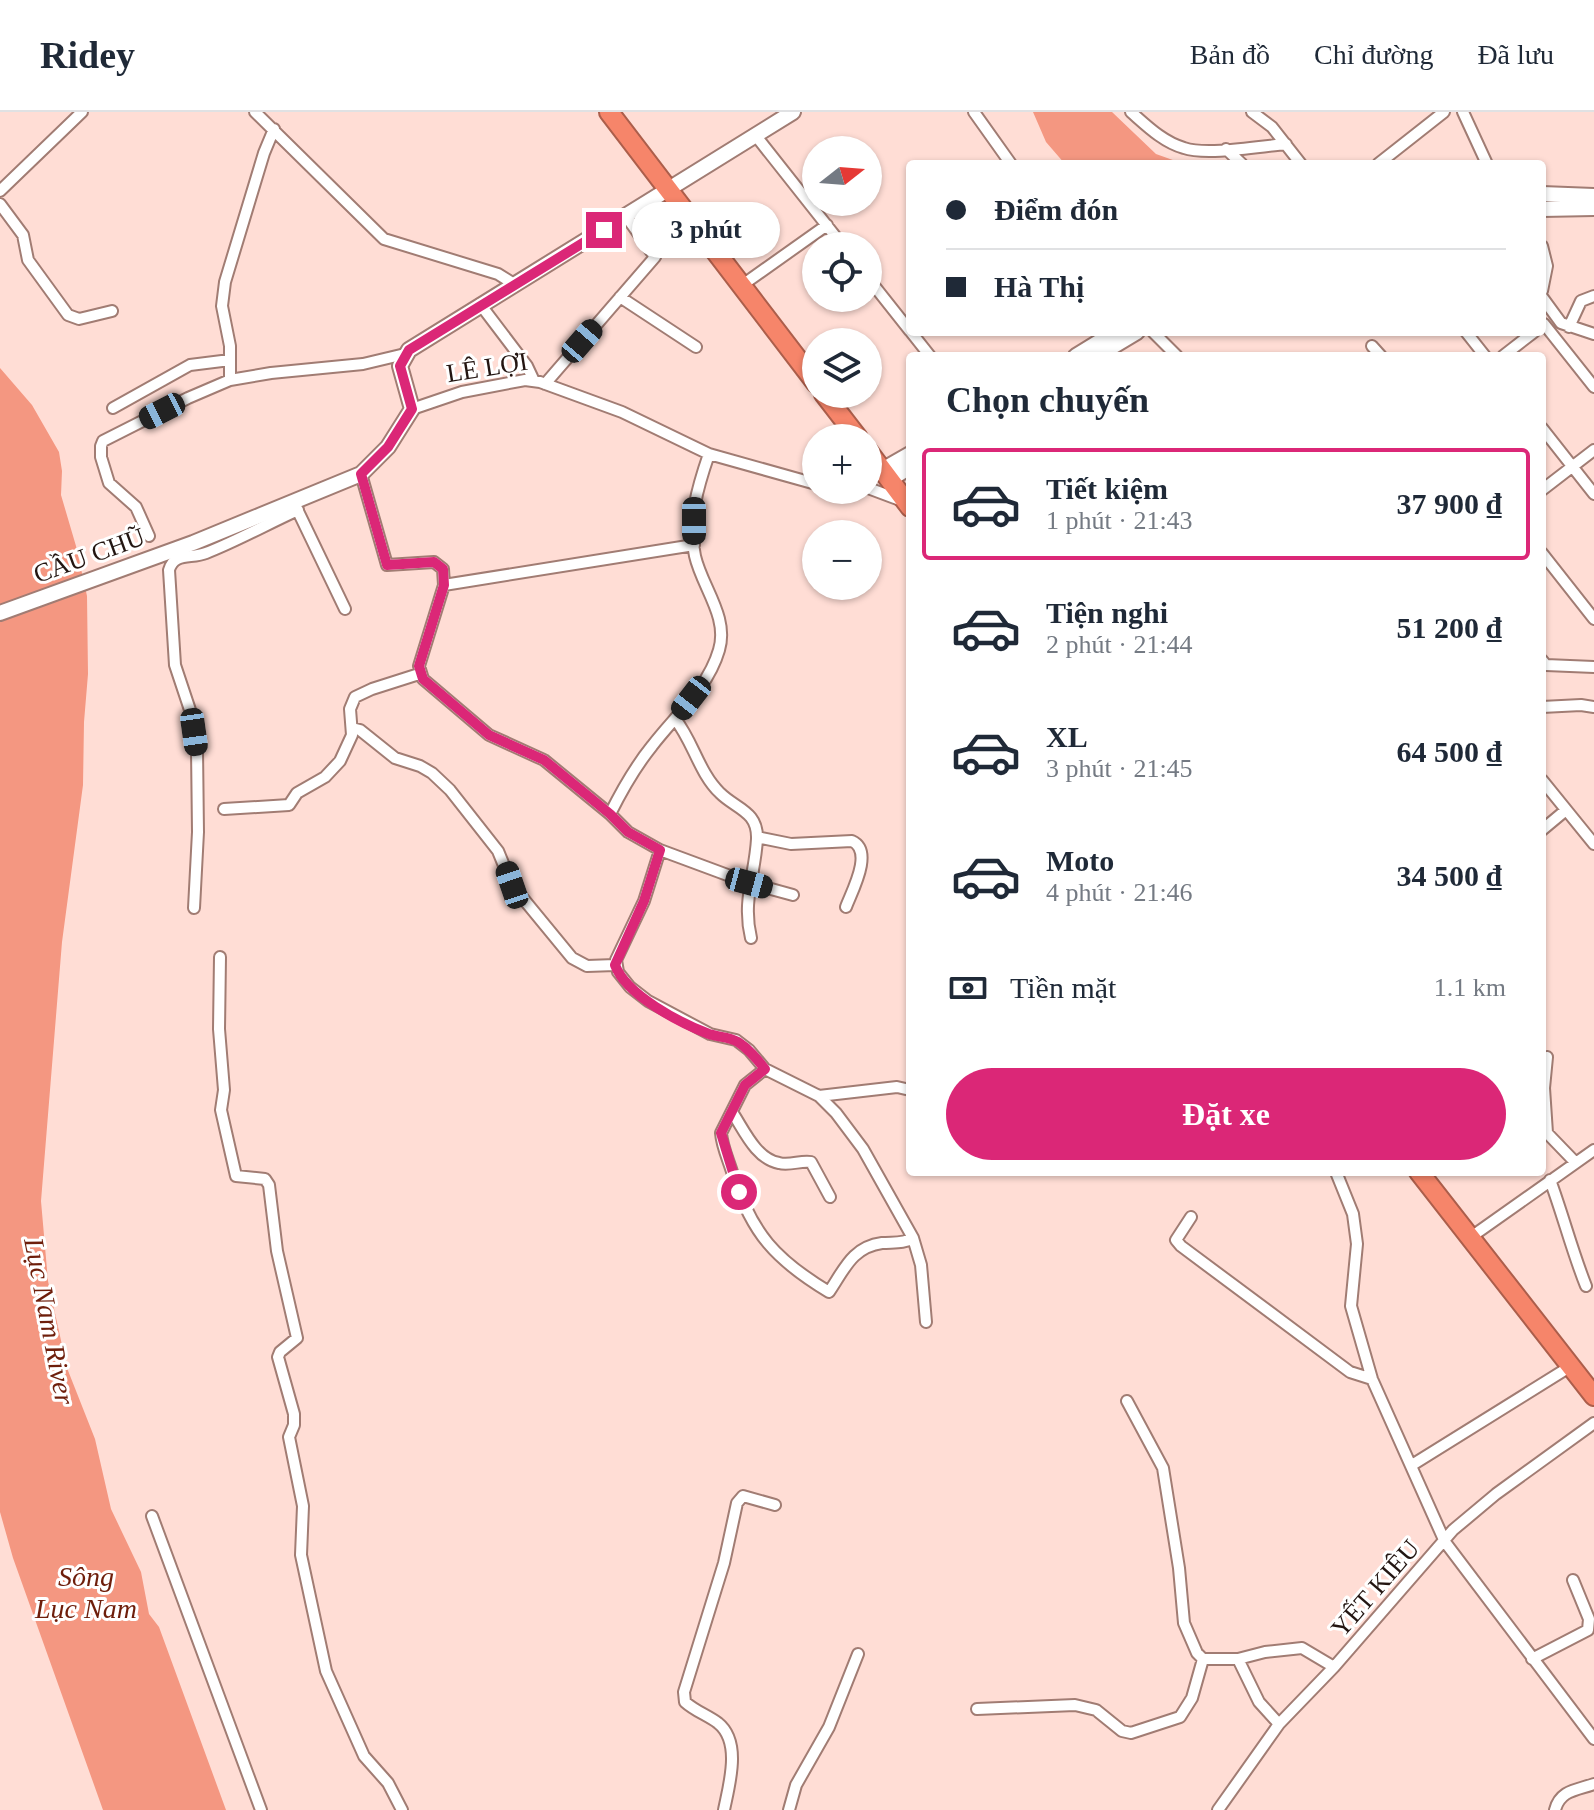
<!DOCTYPE html>
<html lang="vi">
<meta charset="utf-8">
<style>
:root{--surface:#fff;--page:#f6f6f7;--text:#1f2937;--muted:#747a83;--line:#e0e1e3;--accent:#db2777}
body{margin:0;font-family:"Times New Roman",serif;background:var(--page);color:var(--text);height:100vh;display:flex;flex-direction:column;font-size:30px;white-space:nowrap}
*{box-sizing:border-box;margin:0}
p{font-size:26px;color:var(--muted)}
.icon{flex:none;width:44px;height:44px;fill:none;stroke:currentColor;stroke-width:2;stroke-linecap:round;stroke-linejoin:round}
.map{position:relative;flex:1;overflow:hidden}
.side{position:absolute;left:906px;top:240px;width:640px;height:824px;display:flex;flex-direction:column;background:var(--surface);border-radius:8px;box-shadow:0 2px 6px #0004}
.side>*{flex:none}
.banner{position:absolute;left:906px;top:48px;width:640px;height:176px;border-radius:8px;box-shadow:0 2px 6px #0004;display:grid;align-content:center;height:176px;padding:0 40px;background:var(--surface)}
.needle{width:52px;rotate:73deg}
.controls{position:absolute;left:802px;top:24px;display:grid;gap:16px}
.controls a{display:grid;place-items:center;width:80px;height:80px;border-radius:50%;background:var(--surface);box-shadow:0 2px 6px #0004;font-size:40px}
.end{position:absolute;width:36px;height:36px;margin:-18px;border:10px solid #db2777;background:#fff;box-shadow:0 0 0 4px #fff}
.from{border-radius:50%}
.bubble{position:absolute;height:56px;border-radius:28px;background:var(--surface);box-shadow:0 2px 6px #0004;font-size:26px;font-weight:800;line-height:56px;text-align:center}
.car{position:absolute;width:24px;height:48px;margin:-24px -12px;border-radius:10px;box-shadow:0 0 6px 2px #0007;background:linear-gradient(#222 24%,#8ab4d8 0 40%,#222 0 76%,#8ab4d8 0 86%,#222 0)}
.banner b{display:flex;align-items:center;gap:28px;height:76px;font-size:30px}
.banner b+b{border-top:2px solid var(--line)}
.banner i{width:20px;height:20px;background:var(--text)}
ul{padding:0;list-style:none}
li{display:flex;align-items:center;gap:24px;height:112px;margin:0 16px 12px;padding:0 24px;border:4px solid transparent;border-radius:8px}
li div{flex:1}
li b{display:block;font-size:30px}
li em{font-style:normal;font-weight:800}
li.current{border-color:var(--accent)}
li>.icon{width:72px;height:72px;stroke-width:1.5}
h2{padding:0 40px;font-size:36px;line-height:96px}
.pay{display:flex;align-items:center;gap:20px;height:88px;padding:0 40px;font-size:30px}
.pay p{margin-inline-start:auto}
.cta{display:flex;gap:16px;margin-top:auto;padding:16px 40px}
.cta a{flex:1;height:92px;border-radius:48px;background:var(--accent);color:#fff;font-size:32px;font-weight:800;line-height:92px;text-align:center}
header{display:flex;align-items:center;gap:48px;box-sizing:border-box;height:112px;padding:0 40px;background:var(--surface);border-bottom:2px solid var(--line)}
header strong{font-size:38px}
nav{display:flex;gap:44px;margin-inline-start:auto;font-size:28px}
.map>svg:first-child{display:block}
.water{fill:#f49781}
.lines{fill:none;stroke-linecap:round;stroke-linejoin:round}
.street-casing{stroke:#a17c73;stroke-width:14}
.secondary-casing{stroke:#a17c73;stroke-width:18}
.highway-casing{stroke:#ac5e4b;stroke-width:22}
.street{stroke:#fff;stroke-width:10}
.secondary{stroke:#fff;stroke-width:14}
.highway{stroke:#f6856a;stroke-width:18}
.route{stroke:#db2777;stroke-width:10}
.labels{text-anchor:middle;stroke-width:6;stroke-linejoin:round;paint-order:stroke}
.street-label{font-size:26px;fill:#231511;stroke:#fff}
.water-label{font-size:28px;font-style:italic;fill:#6e1e0b;stroke:#fff}
</style>
<header>
<strong>Ridey</strong>
<nav><a>Bản đồ</a><a>Chỉ đường</a><a>Đã lưu</a></nav>
</header>
<div class="map">
<svg width="1594" height="1698" viewBox="0 0 1594 1698">
<rect width="100%" height="100%" fill="#ffddd5"/>
<!-- water -->
<path class="water" d="M1033,0H1112L1156,42L1184,52H1065L1046,30Z
M0,256L32,293L59,340L62,359L61,383L76,434L87,484L88,562L84,610L83,673L62,830L41,1089L48,1169L67,1256L95,1327L111,1397L141,1460L149,1502L159,1515L226,1698H103L13,1446L0,1400Z"/>
<g class="lines">
<!-- street casing -->
<g class="street-casing">
<path id="street" d="M255,0L384,127L498,162L514,172
M974,0L1011,52
M1131,0C1147,14 1163,30 1184,36C1207,44 1261,34 1286,32
M1252,0L1272,15L1301,52
M1463,0L1487,52
M756,24L843,134
M1226,37L1242,52
M1378,52L1444,0
M0,79L82,0
M0,92L23,123L28,148L68,203L79,207L112,199
M1542,134L1547,154L1542,179
M868,166L910,219
M741,174L827,113
M620,185L696,235
M1542,185L1561,211L1594,222
M480,192L527,254L534,269
M1542,214L1544,212L1594,275
M1569,215L1581,189L1594,184
M911,220L930,244
M1153,220L1177,244
M1466,220L1485,244
M1372,234L1381,244
M1503,244L1534,220
M230,268V234L222,194L225,170L264,41L274,17
M545,272L655,145L626,104
M113,296L190,253L230,248
M412,297L462,280L525,268L540,270L622,300L709,342L816,372
M1542,316L1594,382
M361,362L387,453L434,450L443,457L444,473L419,554L423,567L489,623L544,648L610,702L628,720L660,738L749,771L793,783
M868,376L900,388
M1542,378L1594,338
M296,395L345,497
M149,424L136,395L109,371L101,345V334L103,329L188,286L230,268L271,261L363,252L405,242
M1542,441L1594,507
M444,473L694,433
M1542,548L1546,553L1594,555
M1542,595L1581,593L1594,595
M675,607C693,629 699,661 720,681C736,697 758,699 757,727C755,763 742,789 751,826
M352,616L360,618L395,646L420,654L432,661L450,678L498,739L512,773L572,846L587,854L615,853
M1542,668L1594,732
M224,697L289,693L297,681L325,665L340,649L352,623L350,597L355,585L372,577L419,562
M610,702C622,678 635,655 652,634C675,604 708,576 719,538C729,505 702,475 695,444C687,410 698,374 709,342
M1542,718L1566,698
M757,725L791,732L852,729C874,739 852,779 846,795
M660,738L644,789L616,848L618,860L630,875L648,889L710,922L736,928L749,938L765,957L819,984L836,1001L863,1037L913,1126L921,1153L926,1210
M194,796L198,720L197,637L192,604L175,553L169,458C174,440 191,447 206,441C237,429 267,412 298,398
M220,845L219,917L224,978L221,998L236,1064L265,1067L269,1073L277,1139L297,1226L280,1240L278,1245L294,1302V1313L289,1325L303,1394L301,1443L326,1559L364,1644L388,1671L402,1698
M1547,945L1544,976L1547,1021L1575,1050
M765,957L745,973L721,1021C722,1035 729,1049 733,1063C752,1122 776,1148 829,1180C844,1158 852,1135 882,1131C893,1130 904,1132 913,1126
M819,984L897,975L910,978
M732,1000C744,1018 756,1047 779,1051C790,1054 801,1048 811,1050L830,1085
M1336,1060L1353,1102L1357,1132L1351,1194L1372,1267L1445,1430L1594,1627
M1550,1068C1563,1103 1572,1139 1586,1174
M1191,1105L1176,1128L1181,1134L1350,1260L1372,1267
M1471,1125L1594,1038
M1127,1289L1163,1356L1179,1456L1184,1511L1197,1541L1203,1547H1238L1265,1540L1302,1536L1334,1555
M1412,1353L1571,1254
M152,1404L261,1698
M1238,1547L1259,1590L1279,1612
M1532,1547L1588,1518L1589,1507L1573,1468
M977,1597L1075,1593L1096,1598L1122,1619L1131,1621L1180,1605L1192,1586L1203,1547
M724,1698C729,1673 742,1630 718,1611C707,1603 695,1599 685,1590L684,1580L724,1451L737,1391L743,1384L775,1393
M789,1698L796,1673L829,1615L858,1542
M1218,1698L1279,1612L1334,1555L1453,1418L1496,1382L1594,1311
M1555,1698C1560,1678 1577,1678 1594,1672"/>
</g>
<!-- secondary casing -->
<g class="secondary-casing">
<path id="secondary" d="M1542,82L1594,84
M1542,97L1594,96
M1076,244L1115,220
M1097,244L1137,220
M882,358L910,342
M889,368L910,355
M0,501L193,431L361,362L388,335L412,297L400,254L409,238L793,0"/>
</g>
<!-- highway casing -->
<g class="highway-casing">
<path id="highway" d="M609,0L816,271
M824,282L858,326
M868,339L910,395
M1419,1060L1594,1284"/>
</g>
<!-- street -->
<use href="#street" class="street"/>
<!-- secondary -->
<use href="#secondary" class="secondary"/>
<!-- highway -->
<use href="#highway" class="highway"/>
</g>
<g class="lines">
<!-- route -->
<path class="route" d="M604,118L409,238L400,254L412,297L388,335L361,362L387,453L434,450L443,457L444,473L419,554L423,567L489,623L544,648L610,702L628,720L660,738L644,789L615,853C626,883 680,911 709,922C718,925 730,925 738,930C749,937 757,947 765,957L745,973L721,1021L739,1080"/>
</g>
<g class="labels">
<!-- street labels -->
<g class="street-label">
<text transform="translate(487 255) rotate(-9)" y="9">LÊ LỢI</text>
<text transform="translate(89 443) rotate(-20)" y="9">CẦU CHŨ</text>
<text transform="translate(1375 1476) rotate(-49)" y="9">YẾT KIÊU</text>
</g>
<!-- water labels -->
<g class="water-label">
<text transform="translate(50 1209) rotate(79)" y="10">Lục Nam River</text>
<text x="86" y="1474">Sông<tspan x="86" dy="32">Lục Nam</tspan></text>
</g>
</g>
</svg>
<div class="controls">
<a><svg class="needle" viewBox="-14 -14 28 28"><path d="M0-13l5 13h-10z" fill="#e53935"/><path d="M0 13l5-13h-10z" fill="#747a83"/></svg></a>
<a><svg class="icon" aria-label="locate" viewBox="0 0 24 24"><circle cx="12" cy="12" r="6"/><path d="M12 2v4M12 18v4M2 12h4M18 12h4"/></svg></a>
<a><svg class="icon" aria-label="layers" viewBox="0 0 24 24"><path d="M12 4l9 5-9 5-9-5zM3 14l9 5 9-5"/></svg></a>
<a>+</a>
<a>−</a>
</div>
<i class="end from" style="left:739px;top:1080px"></i>
<i class="end" style="left:604px;top:118px"></i>
<div class="bubble" style="left:632px;top:90px;width:148px">3 phút</div>
<i class="car" style="left:582px;top:229px;rotate:41deg"></i>
<i class="car" style="left:162px;top:299px;rotate:243deg"></i>
<i class="car" style="left:694px;top:409px;rotate:180deg"></i>
<i class="car" style="left:691px;top:586px;rotate:218deg"></i>
<i class="car" style="left:194px;top:620px;rotate:172deg"></i>
<i class="car" style="left:749px;top:771px;rotate:105deg"></i>
<i class="car" style="left:512px;top:773px;rotate:341deg"></i>
<div class="banner">
<b><i class="from"></i>Điểm đón</b>
<b><i></i>Hà Thị</b>
</div>
<section class="side">
<h2>Chọn chuyến</h2>
<ul>
<li class="current"><svg class="icon" aria-label="car" viewBox="0 0 24 24"><path d="M5 17H2v-5l4-1 3-4h7l3 4 3 1v5h-3M9 17h6M6 11h13"/><circle cx="7" cy="17" r="2"/><circle cx="17" cy="17" r="2"/></svg><div><b>Tiết kiệm</b><p>1 phút · 21:43</p></div><em>37 900 ₫</em></li>
<li><svg class="icon" aria-label="car" viewBox="0 0 24 24"><path d="M5 17H2v-5l4-1 3-4h7l3 4 3 1v5h-3M9 17h6M6 11h13"/><circle cx="7" cy="17" r="2"/><circle cx="17" cy="17" r="2"/></svg><div><b>Tiện nghi</b><p>2 phút · 21:44</p></div><em>51 200 ₫</em></li>
<li><svg class="icon" aria-label="car" viewBox="0 0 24 24"><path d="M5 17H2v-5l4-1 3-4h7l3 4 3 1v5h-3M9 17h6M6 11h13"/><circle cx="7" cy="17" r="2"/><circle cx="17" cy="17" r="2"/></svg><div><b>XL</b><p>3 phút · 21:45</p></div><em>64 500 ₫</em></li>
<li><svg class="icon" aria-label="car" viewBox="0 0 24 24"><path d="M5 17H2v-5l4-1 3-4h7l3 4 3 1v5h-3M9 17h6M6 11h13"/><circle cx="7" cy="17" r="2"/><circle cx="17" cy="17" r="2"/></svg><div><b>Moto</b><p>4 phút · 21:46</p></div><em>34 500 ₫</em></li>
</ul>
<div class="pay"><svg class="icon" aria-label="cash" viewBox="0 0 24 24"><path d="M3 7h18v10H3z"/><circle cx="12" cy="12" r="2"/></svg>Tiền mặt<p>1.1 km</p></div>
<div class="cta"><a>Đặt xe</a></div>
</section>
</div>
